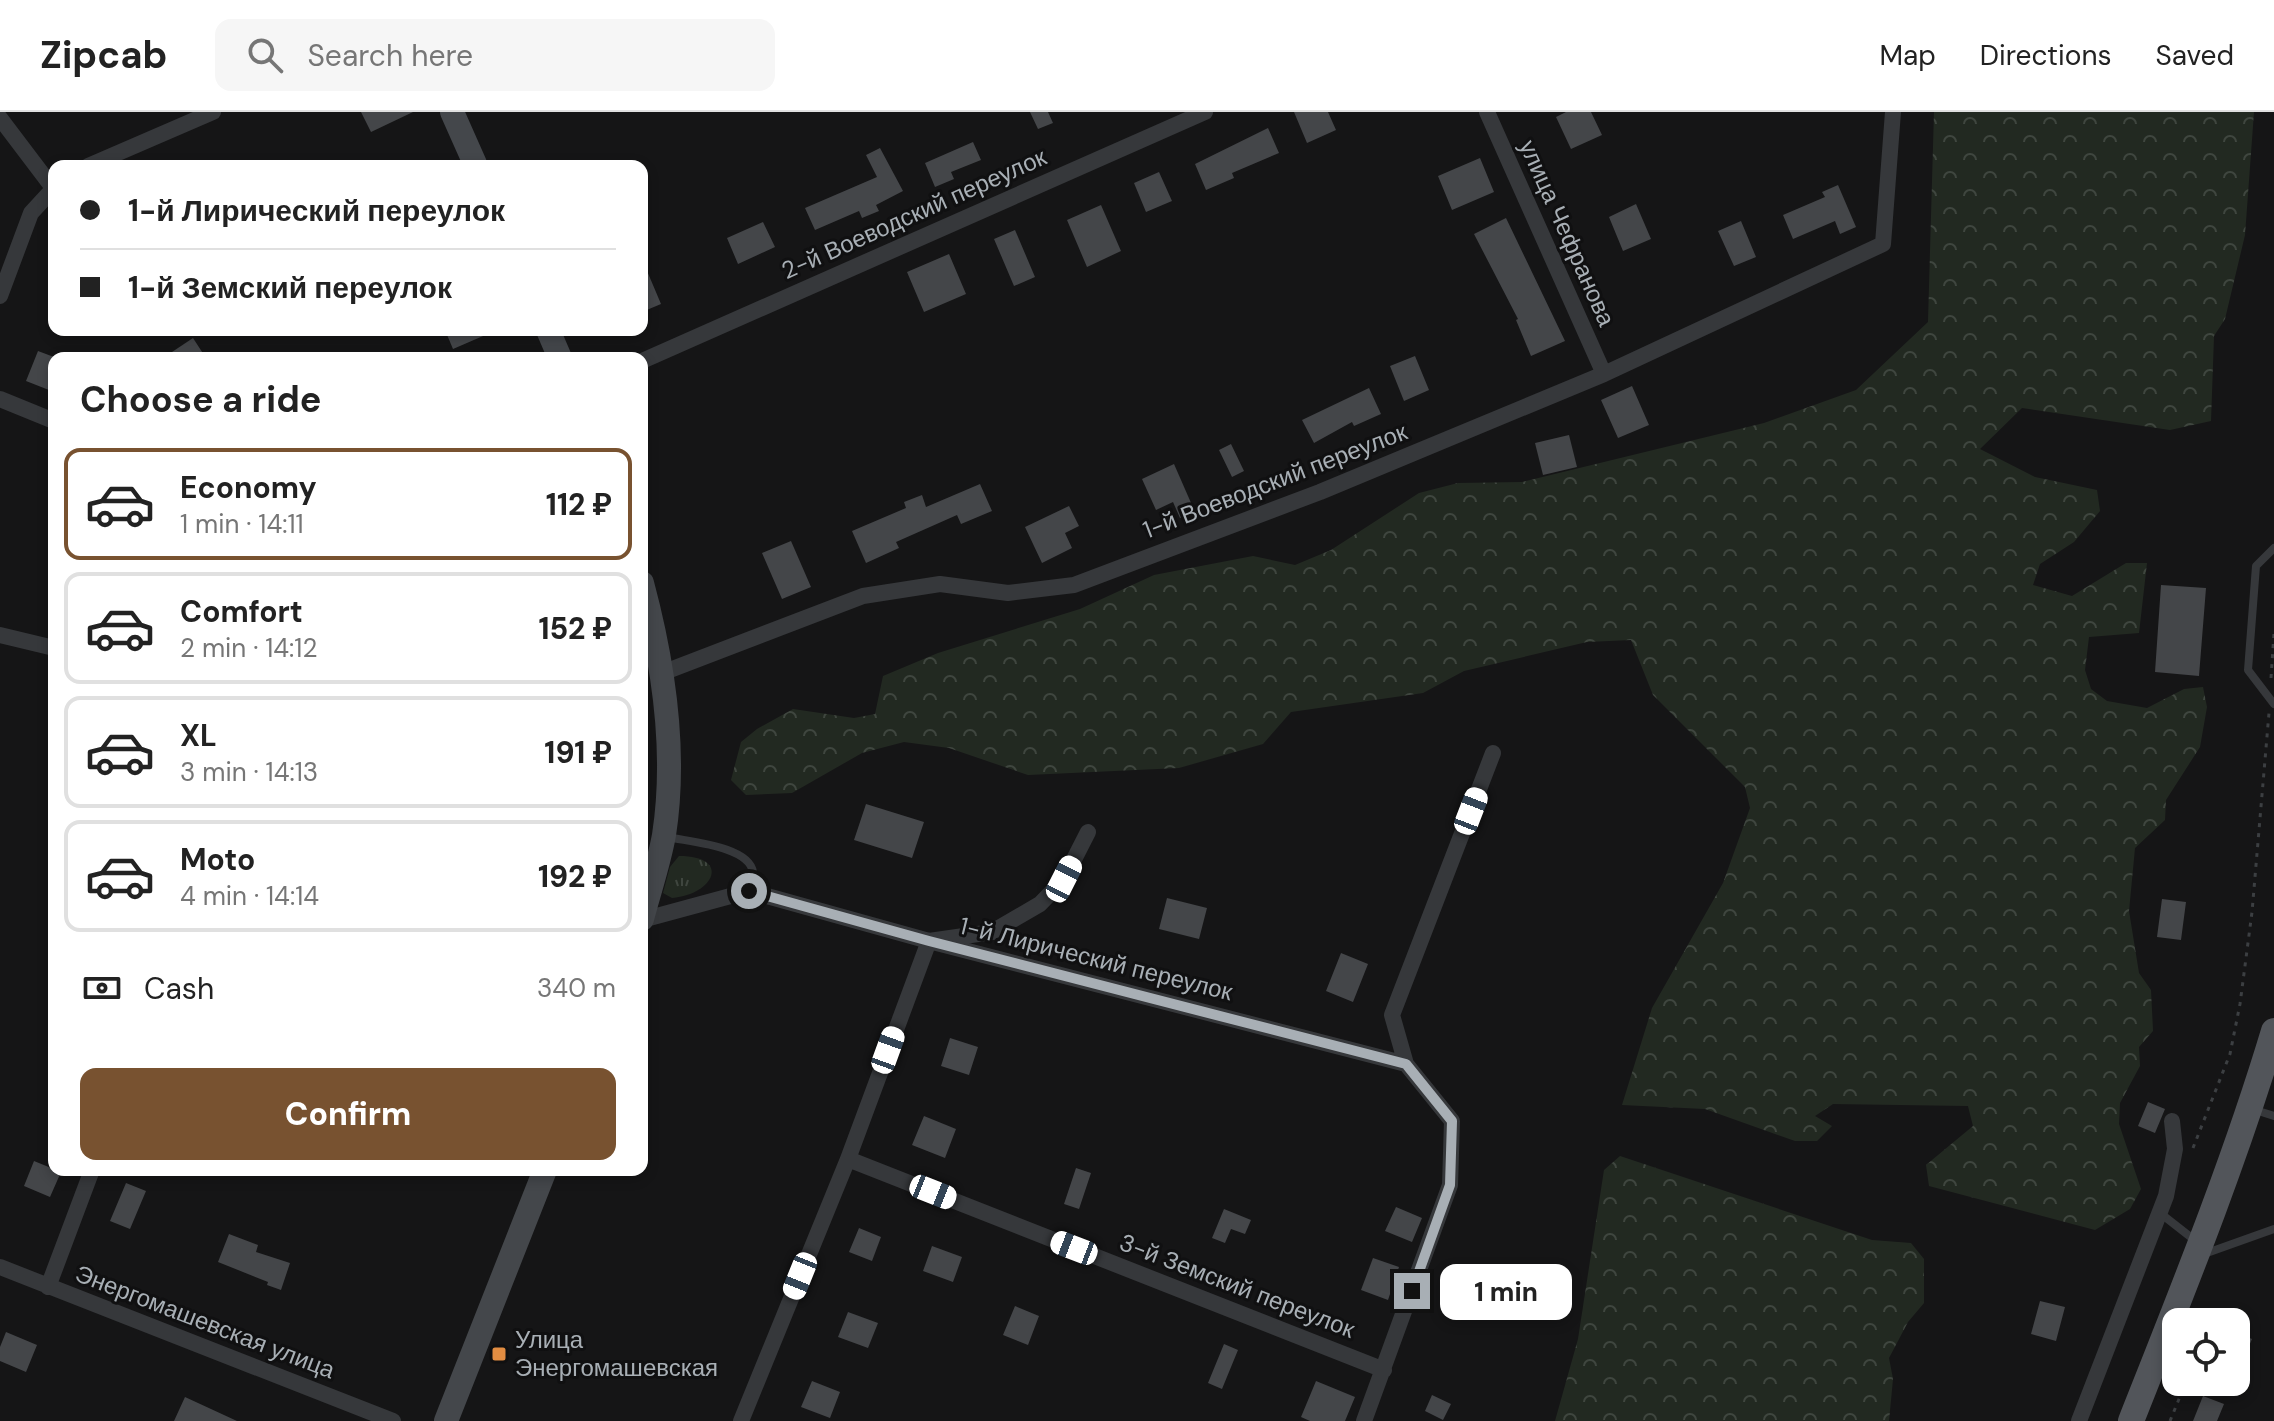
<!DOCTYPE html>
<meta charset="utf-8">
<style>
:root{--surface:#fff;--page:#f6f6f6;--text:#222;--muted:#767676;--line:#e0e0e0;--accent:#785230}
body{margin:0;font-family:"DM Sans",sans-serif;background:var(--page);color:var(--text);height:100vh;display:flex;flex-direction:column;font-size:30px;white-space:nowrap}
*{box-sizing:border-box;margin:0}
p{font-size:26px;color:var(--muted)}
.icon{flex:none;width:44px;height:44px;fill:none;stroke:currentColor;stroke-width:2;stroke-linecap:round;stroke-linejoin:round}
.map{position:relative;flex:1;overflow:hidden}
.sheet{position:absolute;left:48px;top:240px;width:600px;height:824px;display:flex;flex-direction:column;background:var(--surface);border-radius:16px;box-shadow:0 4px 12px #0003}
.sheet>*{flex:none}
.banner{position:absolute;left:48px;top:48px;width:600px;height:176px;border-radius:16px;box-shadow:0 4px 12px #0003;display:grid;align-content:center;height:176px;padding:0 32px;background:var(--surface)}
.buttons{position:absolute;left:2162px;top:1196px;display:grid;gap:16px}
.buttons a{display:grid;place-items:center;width:88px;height:88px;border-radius:16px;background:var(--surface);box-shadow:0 4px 12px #0003;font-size:40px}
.end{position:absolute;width:36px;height:36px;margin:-18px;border:10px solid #a8afb5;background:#111;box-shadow:0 0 0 4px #111}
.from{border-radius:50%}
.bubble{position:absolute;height:56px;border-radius:16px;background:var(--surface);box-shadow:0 4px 12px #0003;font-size:26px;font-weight:800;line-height:56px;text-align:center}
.car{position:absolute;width:24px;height:48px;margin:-24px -12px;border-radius:10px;box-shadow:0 0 6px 2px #0007;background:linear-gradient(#fff 24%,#345 0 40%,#fff 0 76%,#345 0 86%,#fff 0)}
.banner b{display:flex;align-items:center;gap:28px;height:76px;font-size:30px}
.banner b+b{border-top:2px solid var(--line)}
.banner i{width:20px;height:20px;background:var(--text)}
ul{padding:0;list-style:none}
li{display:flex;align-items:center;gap:24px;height:112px;margin:0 16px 12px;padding:0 16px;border:4px solid var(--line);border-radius:16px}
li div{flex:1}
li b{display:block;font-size:30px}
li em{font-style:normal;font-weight:800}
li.selected{border-color:var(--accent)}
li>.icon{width:72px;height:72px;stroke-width:1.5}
h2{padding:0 32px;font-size:36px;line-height:96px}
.pay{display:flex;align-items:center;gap:20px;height:88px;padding:0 32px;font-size:30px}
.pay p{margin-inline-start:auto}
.action{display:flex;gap:16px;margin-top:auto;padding:16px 32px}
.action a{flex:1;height:92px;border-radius:16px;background:var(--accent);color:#fff;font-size:32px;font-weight:800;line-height:92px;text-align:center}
header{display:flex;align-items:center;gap:48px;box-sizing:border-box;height:112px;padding:0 40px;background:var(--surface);border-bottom:2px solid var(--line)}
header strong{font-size:38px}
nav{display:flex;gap:44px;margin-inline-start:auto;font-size:28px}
.search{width:560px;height:72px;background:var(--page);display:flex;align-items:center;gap:20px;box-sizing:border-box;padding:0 28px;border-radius:16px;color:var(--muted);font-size:30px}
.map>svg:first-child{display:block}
.grass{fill:url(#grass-tufts)}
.forest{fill:url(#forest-crowns)}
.building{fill:#444649}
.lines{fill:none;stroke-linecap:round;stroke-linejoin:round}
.path{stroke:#3c3f42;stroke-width:3;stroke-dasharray:4 6;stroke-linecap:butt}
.lane{stroke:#36383b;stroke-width:8}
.street{stroke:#36383b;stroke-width:16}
.secondary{stroke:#44474b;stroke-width:24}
.primary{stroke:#52555a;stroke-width:26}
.route{stroke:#a8afb5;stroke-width:10}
.poi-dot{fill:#e28d42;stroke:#101011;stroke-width:3}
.labels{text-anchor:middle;stroke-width:6;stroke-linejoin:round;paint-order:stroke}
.street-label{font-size:24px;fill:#a8afb5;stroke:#101011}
.poi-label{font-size:24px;fill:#a8afb5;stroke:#101011;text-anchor:start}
</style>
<header>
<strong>Zipcab</strong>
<div class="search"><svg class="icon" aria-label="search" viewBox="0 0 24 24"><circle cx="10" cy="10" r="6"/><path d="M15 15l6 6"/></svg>Search here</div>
<nav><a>Map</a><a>Directions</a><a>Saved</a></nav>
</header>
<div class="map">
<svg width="2274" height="1309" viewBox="0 0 2274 1309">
<defs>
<pattern id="grass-tufts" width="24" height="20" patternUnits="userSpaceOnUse" patternTransform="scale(2)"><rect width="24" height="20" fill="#222921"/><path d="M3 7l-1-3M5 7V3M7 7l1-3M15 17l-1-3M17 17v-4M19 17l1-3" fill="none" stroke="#3f463f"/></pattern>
<pattern id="forest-crowns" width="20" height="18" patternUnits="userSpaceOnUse" patternTransform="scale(2)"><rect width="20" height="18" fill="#222921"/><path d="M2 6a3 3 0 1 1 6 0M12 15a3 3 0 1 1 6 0" fill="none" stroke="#3f463f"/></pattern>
</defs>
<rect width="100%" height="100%" fill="#151516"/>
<!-- grass -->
<path class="grass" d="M679,744C731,744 715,782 672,786L663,781L670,755Z"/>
<!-- forest -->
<path class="forest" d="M1934,0H2254L2245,123L2225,207L2214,224L2211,309L2170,318L2022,296L1980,337L2035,365L2097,378L2100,399L2074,430L2040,452L2033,473L2072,484L2126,451H2147L2139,521L2089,525L2085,558L2091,577L2107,589L2147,596L2184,577L2203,575L2207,595L2200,635L2166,688L2165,708L2135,736L2129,799L2139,861L2151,878L2153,919L2139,935L2140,954L2120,991L2119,1012L2141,1077L2130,1097L2095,1118L1929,1074L1926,1053L1973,1014L1968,994L1833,992L1815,1004L1832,1014L1817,1029H1795L1705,997L1622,993L1652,896L1723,771L1750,696L1745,675L1653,583L1631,528L1587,530L1464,559L1423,581L1291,600L1263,632L1179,656L1028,663L949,636L904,630L862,641L792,681L746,683L731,668L741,630L757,617L793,597L854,606L875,602L883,564L938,541L1080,497L1154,463L1253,444L1295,453L1331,438L1419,381L1458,371L1522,370L1764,311L1856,278L1928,210Z
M1620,1044L1872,1128L1911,1131L1924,1147V1191L1908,1210L1889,1246L1893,1267L1889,1309H1555L1578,1227L1604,1058Z"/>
<!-- building -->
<path class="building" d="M361,0H413L371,20Z
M1030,0H1048L1053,11L1038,17Z
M1294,0H1328L1336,18L1307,31Z
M1566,0H1591L1602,23L1571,37L1556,5Z
M1268,16L1279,41L1232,61L1234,66L1206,78L1195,52Z
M973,30L981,48L951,60L954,67L935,75L925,51Z
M880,36L903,79L876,93L879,99L862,106L859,99L815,118L805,96L877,65L866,43Z
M1480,46L1494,80L1452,98L1438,64Z
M1159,60L1172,89L1146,100L1134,71Z
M1838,73L1856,115L1840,122L1835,109L1793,127L1783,103L1825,85L1822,80Z
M1636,92L1651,127L1623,139L1609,105Z
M1101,93L1121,139L1087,155L1067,108Z
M1506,106L1565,229L1531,244L1516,208L1518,207L1474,122Z
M1741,109L1756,145L1734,154L1718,119Z
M763,110L775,135L738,152L727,126Z
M1015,118L1035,165L1014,174L994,127Z
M949,142L966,182L924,200L907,160Z
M642,147L661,192L642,200Z
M445,218H497L453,237Z
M193,226L206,246H163Z
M38,239L54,245V280L26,269Z
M1415,244L1429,278L1404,289L1390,254Z
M1632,274L1649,313L1618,326L1601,288Z
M1369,276L1381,302L1354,314L1352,310L1314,331L1302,308Z
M1569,323L1577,355L1543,363L1535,331Z
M1231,332L1244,359L1232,365L1219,338Z
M1174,352L1195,400L1180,406L1173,390L1156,398L1142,367Z
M980,372L992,399L961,412L957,403L896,430L899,436L866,451L852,419L906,396L904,390L922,383L926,395Z
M1069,394L1079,414L1065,421L1072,436L1042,451L1025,415Z
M791,429L811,475L782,487L762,441Z
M2161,473L2206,476L2199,564L2155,560Z
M866,692L924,710L912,746L854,728Z
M1167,786L1207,796L1199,827L1159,817Z
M2162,787L2186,790L2181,828L2157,825Z
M1341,841L1368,852L1353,890L1326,879Z
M950,926L978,935L969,963L941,954Z
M2148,990L2165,997L2155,1021L2138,1014Z
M924,1004L956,1017L945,1046L912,1033Z
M34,1049L61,1060L50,1085L24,1074Z
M1076,1056L1091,1061L1079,1097L1064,1092Z
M126,1071L146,1079L130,1117L110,1109Z
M1396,1095L1422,1106L1412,1130L1385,1119Z
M1224,1097L1251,1108L1245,1122L1231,1117L1225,1131L1212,1126Z
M859,1116L881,1125L872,1149L849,1140Z
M229,1122L258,1133L256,1140L290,1151L281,1178L267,1173L268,1170L218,1150Z
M932,1134L962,1145L953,1170L923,1159Z
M1373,1146L1399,1155L1388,1188L1361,1178Z
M1479,1155L1506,1163L1493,1204L1466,1195Z
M2040,1189L2065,1195L2056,1229L2031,1222Z
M1015,1194L1039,1204L1028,1233L1003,1223Z
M848,1200L878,1211L868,1236L838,1225Z
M6,1220L37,1233L26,1260L0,1249V1235Z
M2236,1220L2252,1227L2236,1265Z
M1224,1232L1238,1238L1222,1277L1208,1271Z
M812,1269L840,1280L830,1306L801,1295Z
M1316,1269L1355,1285L1345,1309H1310L1301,1305Z
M1432,1283L1451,1292L1443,1308L1425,1299Z
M2203,1284L2224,1292L2217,1309H2193Z
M185,1285L237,1309H174Z"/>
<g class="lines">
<!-- path -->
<path class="path" d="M2271,566L2274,521
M2193,1036L2230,942L2240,892L2252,800L2269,601
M2170,1309L2186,1270"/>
<!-- lane -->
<path class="lane" d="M2274,436L2256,454L2248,558L2274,592
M668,725C690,730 749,734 753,760C754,766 750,773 749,779
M2252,997L2274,1004
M2160,1101L2197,1130
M2204,1142L2274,1117"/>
<!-- street -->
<path class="street" d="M1487,0L1604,262
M0,6L53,76
M88,54L213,0
M0,184L31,101L54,76
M642,249L1205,0
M0,287L54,309
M0,523L54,536
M662,561L863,484L940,472L1008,481L1074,473L1320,380L1604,262L1883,132L1893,0
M642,808L749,779L929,829L1406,952L1452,1009L1450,1073L1364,1309
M1406,952L1392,903L1493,641
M848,1047L1384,1258
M0,1155L393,1309
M48,1175L92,1058
M741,1309L848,1047L929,829L992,820L1040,792L1064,767L1088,720
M2079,1309L2166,1084L2175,1037L2172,1009"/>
<!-- secondary -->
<path class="secondary" d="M452,0L476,54
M548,218L560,246
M642,471C664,553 677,639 664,723C659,751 649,780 642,807
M446,1309L545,1058"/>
<!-- primary -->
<path class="primary" d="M2131,1309C2182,1180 2234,1052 2274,919"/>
</g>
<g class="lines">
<!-- route -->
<path class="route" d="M749,779L929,829L1406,952L1452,1009L1450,1073L1412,1179"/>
</g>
<!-- markers -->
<rect class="poi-dot" x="491" y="1234" width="16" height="16" rx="4"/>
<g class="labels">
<!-- street labels -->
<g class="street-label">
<text transform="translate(914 102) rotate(-24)" y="8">2-й Воеводский переулок</text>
<text transform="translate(1567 121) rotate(66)" y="8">улица Чефранова</text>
<text transform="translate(1275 369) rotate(-21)" y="8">1-й Воеводский переулок</text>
<text transform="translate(1096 847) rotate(14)" y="8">1-й Лирический переулок</text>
<text transform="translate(1237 1174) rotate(21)" y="8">3-й Земский переулок</text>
<text transform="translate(205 1210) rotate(21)" y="8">Энергомашевская улица</text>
</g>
<!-- poi labels -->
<g class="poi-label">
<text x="515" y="1236">Улица<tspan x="515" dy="28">Энергомашевская</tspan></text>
</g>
</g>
</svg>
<div class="buttons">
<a><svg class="icon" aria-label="locate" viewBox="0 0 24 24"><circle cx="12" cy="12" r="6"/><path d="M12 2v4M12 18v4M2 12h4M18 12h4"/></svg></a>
</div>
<i class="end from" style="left:749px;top:779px"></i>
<i class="end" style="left:1412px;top:1179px"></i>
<div class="bubble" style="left:1440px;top:1152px;width:132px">1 min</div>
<i class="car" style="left:1471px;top:699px;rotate:21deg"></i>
<i class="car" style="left:1064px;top:767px;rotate:27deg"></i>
<i class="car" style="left:888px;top:938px;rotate:20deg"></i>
<i class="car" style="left:933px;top:1080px;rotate:112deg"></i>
<i class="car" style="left:1074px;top:1136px;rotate:291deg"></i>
<i class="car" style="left:800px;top:1164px;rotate:202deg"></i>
<div class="banner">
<b><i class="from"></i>1-й Лирический переулок</b>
<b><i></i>1-й Земский переулок</b>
</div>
<section class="sheet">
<h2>Choose a ride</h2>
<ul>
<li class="selected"><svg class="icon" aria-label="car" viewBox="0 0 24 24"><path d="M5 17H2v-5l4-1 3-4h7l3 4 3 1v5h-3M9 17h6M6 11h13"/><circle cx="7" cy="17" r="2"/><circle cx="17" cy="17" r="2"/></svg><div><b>Economy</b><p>1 min · 14:11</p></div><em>112 ₽</em></li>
<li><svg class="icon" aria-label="car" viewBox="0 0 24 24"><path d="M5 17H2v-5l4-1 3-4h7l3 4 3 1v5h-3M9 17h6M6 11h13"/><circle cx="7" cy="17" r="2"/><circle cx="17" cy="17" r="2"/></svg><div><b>Comfort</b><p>2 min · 14:12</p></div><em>152 ₽</em></li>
<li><svg class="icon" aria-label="car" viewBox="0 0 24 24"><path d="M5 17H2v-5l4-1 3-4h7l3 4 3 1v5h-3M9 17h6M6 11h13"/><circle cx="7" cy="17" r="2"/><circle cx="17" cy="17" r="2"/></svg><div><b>XL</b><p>3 min · 14:13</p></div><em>191 ₽</em></li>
<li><svg class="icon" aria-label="car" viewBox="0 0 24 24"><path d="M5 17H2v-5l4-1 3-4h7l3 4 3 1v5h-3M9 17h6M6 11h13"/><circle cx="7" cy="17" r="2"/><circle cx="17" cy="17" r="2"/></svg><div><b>Moto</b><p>4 min · 14:14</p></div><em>192 ₽</em></li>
</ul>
<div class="pay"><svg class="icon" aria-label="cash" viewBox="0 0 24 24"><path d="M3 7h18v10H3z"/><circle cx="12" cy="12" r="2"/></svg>Cash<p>340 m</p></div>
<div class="action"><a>Confirm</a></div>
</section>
</div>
